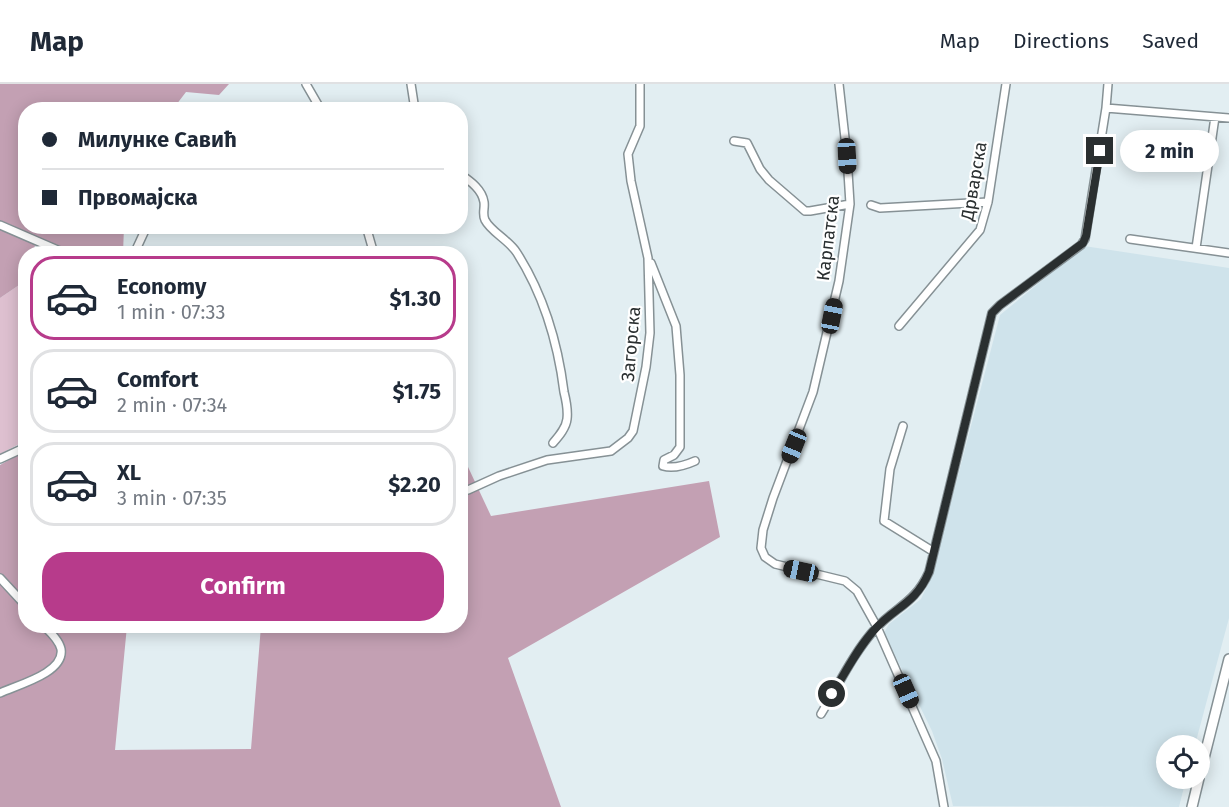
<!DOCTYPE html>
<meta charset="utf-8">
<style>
:root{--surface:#fff;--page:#f6f6f7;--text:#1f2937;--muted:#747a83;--line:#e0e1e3;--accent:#b73b8b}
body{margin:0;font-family:"Fira Sans",sans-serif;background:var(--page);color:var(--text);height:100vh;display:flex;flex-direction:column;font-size:22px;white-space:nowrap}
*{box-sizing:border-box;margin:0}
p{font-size:20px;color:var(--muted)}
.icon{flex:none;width:33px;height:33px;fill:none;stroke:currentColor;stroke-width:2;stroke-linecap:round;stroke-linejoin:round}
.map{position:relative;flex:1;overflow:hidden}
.details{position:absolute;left:18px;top:162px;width:450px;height:387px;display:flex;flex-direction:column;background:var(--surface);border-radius:24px;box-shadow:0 3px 15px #0003}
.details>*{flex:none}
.top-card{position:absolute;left:18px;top:18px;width:450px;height:132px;border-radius:24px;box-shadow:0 3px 15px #0003;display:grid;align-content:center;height:132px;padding:0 24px;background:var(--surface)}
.controls{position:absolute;left:1156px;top:651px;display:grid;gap:12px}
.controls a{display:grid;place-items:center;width:54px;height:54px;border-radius:50%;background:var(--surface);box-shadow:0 3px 15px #0003;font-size:30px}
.end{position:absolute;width:27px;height:27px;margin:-14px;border:8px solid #2a2f30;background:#fff;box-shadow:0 0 0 3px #fff}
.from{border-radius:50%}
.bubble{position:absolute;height:42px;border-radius:21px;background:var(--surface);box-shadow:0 3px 15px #0003;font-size:20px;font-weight:700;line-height:42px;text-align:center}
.car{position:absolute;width:18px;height:36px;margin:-18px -9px;border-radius:8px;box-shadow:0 0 4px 2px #0007;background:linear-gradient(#222 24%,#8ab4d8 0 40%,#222 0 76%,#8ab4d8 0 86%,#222 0)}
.top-card b{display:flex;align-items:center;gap:21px;height:57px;font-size:22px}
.top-card b+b{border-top:2px solid var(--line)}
.top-card i{width:15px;height:15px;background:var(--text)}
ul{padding:10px 0 0;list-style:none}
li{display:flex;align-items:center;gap:18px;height:84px;margin:0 12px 9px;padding:0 12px;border:3px solid var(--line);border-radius:24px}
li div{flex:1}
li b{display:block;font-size:22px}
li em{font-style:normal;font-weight:700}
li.active{border-color:var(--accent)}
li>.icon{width:54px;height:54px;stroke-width:1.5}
.cta{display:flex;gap:12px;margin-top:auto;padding:12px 24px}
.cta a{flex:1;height:69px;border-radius:24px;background:var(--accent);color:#fff;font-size:24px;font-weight:700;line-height:69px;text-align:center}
header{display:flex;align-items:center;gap:36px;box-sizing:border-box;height:84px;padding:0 30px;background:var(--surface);border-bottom:2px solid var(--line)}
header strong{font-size:28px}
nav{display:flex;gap:33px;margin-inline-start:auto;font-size:21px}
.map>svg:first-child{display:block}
.built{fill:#cfe3eb}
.green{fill:#dec0d0}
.forest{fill:#c3a0b3}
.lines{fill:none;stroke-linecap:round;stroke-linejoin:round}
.street-casing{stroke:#869195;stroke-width:10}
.secondary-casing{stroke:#869195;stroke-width:12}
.street{stroke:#fff;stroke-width:7}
.secondary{stroke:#fff;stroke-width:9}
.route{stroke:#2a2f30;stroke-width:8}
.labels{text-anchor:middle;stroke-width:4.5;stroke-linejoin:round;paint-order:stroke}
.street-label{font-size:18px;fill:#2a2f30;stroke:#fff}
</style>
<header>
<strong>Map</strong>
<nav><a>Map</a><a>Directions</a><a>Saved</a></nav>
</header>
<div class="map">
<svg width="1229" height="723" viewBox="0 0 1229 723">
<rect width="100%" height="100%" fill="#e2eef2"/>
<!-- built -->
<path class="built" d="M1084,162L1229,184V534L1195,661L1167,662V694L1186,695L1179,723L953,722L942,675L932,647L884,549L889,540L921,515L932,491L1000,231Z"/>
<!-- green -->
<path class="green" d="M25,197V357L0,370V214Z"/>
<!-- forest -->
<path class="forest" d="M0,0H229L219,11L186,8L173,25L26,26V142L124,143L123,169H78L37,153L33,169L26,170L25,197L0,214Z
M25,367L26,542H127L115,666L251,665L261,542H460L461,368L491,432L709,397L720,453L508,574L561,723H0V381Z"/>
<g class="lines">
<!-- street casing -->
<g class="street-casing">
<path id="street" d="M306,0L321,26
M411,0L415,26
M839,0L847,72L850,120L839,197L813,308L773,414L763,446L761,464L765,473L775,480L845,497L857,507L877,543L936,677L944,723
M1106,24L1229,34
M734,57L747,59L760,85L769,96L805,127H810L850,120
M460,90C470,97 482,105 484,118C485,124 482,130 485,136C491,148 509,156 517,169C543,210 558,260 564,308C566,316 568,327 567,335C566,344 559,352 553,359
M871,121L880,124L988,118
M0,141L67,170
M366,142L374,170
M1130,155L1229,169
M1196,164L1215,33
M134,170L147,142
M651,179L676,242L680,291V363L674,371L664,376L663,382C673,385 686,381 695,377
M899,242L980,146L988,118L1006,0
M903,342L890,385L884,437L934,468
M0,375L26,363
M468,406L499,392L547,376L611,367L628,354L633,347L646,283L650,249L648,174L631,97L628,70L640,42V0
M0,494L26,522
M0,609C17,601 65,589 61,565C59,556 50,548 44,542
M821,630C838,602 853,569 876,544C897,522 915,519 929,488L992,229L1000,221L1081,161L1085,155L1106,24L1108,0"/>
</g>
<!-- secondary casing -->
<g class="secondary-casing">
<path id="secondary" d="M1200,690L1229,575
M1192,723L1199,694"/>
</g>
<!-- street -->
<use href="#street" class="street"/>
<!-- secondary -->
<use href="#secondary" class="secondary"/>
</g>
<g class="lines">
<!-- route -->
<path class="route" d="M832,610C846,588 858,563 876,544C897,522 916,519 929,488L992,229L1000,221L1083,159L1086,152L1100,67"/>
</g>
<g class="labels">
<!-- street labels -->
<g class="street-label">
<text transform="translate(974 97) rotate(-80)" y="6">Дрварска</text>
<text transform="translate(828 154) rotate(-83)" y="6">Карпатска</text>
<text transform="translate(631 260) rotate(-85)" y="6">Загорска</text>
</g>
</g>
</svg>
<div class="controls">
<a><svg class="icon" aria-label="locate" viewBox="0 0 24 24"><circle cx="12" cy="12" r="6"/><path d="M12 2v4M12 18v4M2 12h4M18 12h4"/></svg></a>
</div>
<i class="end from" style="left:832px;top:610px"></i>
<i class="end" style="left:1100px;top:67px"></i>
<div class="bubble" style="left:1120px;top:46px;width:99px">2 min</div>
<i class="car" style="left:847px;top:72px;rotate:177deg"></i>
<i class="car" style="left:832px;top:232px;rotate:11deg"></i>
<i class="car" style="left:794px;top:362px;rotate:202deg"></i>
<i class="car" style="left:801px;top:487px;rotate:282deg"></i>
<i class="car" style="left:906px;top:607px;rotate:156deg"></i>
<div class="top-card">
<b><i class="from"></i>Милунке Савић</b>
<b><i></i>Првомајска</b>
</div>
<section class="details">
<ul>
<li class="active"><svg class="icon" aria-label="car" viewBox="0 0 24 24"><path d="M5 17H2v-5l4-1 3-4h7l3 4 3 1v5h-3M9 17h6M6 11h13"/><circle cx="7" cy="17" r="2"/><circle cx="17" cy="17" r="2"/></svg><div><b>Economy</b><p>1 min · 07:33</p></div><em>$1.30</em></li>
<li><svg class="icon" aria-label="car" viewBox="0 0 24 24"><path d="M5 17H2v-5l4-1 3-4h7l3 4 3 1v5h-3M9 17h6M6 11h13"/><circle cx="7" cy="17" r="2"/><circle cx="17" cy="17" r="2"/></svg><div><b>Comfort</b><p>2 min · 07:34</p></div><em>$1.75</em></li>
<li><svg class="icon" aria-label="car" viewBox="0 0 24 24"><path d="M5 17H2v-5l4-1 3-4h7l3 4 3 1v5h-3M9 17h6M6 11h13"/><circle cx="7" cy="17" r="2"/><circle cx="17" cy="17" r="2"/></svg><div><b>XL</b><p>3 min · 07:35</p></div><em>$2.20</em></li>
</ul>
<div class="cta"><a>Confirm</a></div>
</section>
</div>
